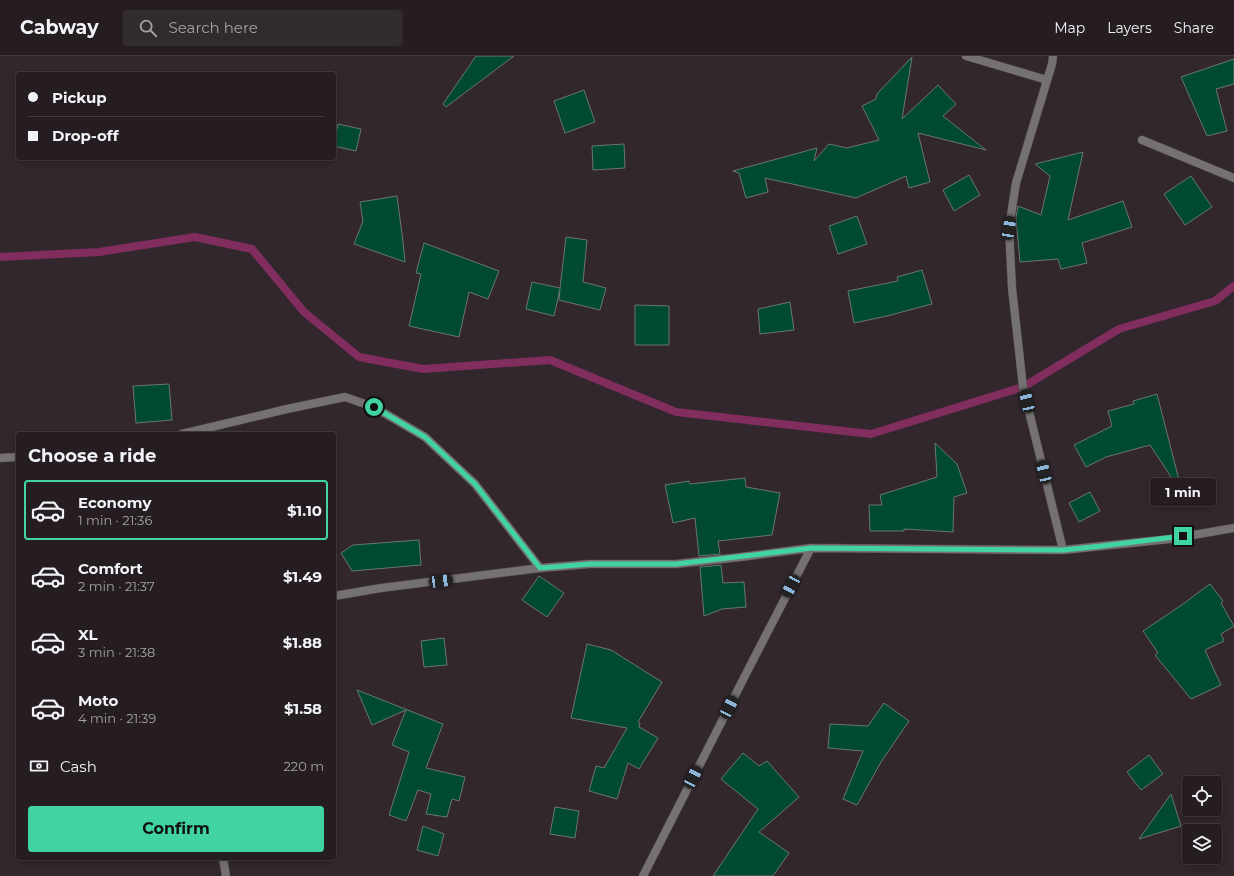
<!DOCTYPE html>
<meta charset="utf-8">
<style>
:root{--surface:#251d21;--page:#312a2e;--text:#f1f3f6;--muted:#a3a2a5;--line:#423b3f;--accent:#41d4a1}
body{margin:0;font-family:Montserrat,sans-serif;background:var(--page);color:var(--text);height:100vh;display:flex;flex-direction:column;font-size:15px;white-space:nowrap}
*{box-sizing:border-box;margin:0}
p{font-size:13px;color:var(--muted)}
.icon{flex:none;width:22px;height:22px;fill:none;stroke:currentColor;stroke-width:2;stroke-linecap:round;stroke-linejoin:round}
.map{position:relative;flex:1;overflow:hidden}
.side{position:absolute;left:16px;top:376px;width:320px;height:428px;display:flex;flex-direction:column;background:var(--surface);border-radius:4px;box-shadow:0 2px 6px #0003,0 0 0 1px var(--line)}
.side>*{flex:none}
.banner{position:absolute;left:16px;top:16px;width:320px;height:88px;border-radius:4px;box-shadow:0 2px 6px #0003,0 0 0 1px var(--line);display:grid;align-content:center;height:88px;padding:0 12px;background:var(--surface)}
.fabs{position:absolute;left:1182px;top:720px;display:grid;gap:8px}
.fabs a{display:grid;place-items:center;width:40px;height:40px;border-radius:4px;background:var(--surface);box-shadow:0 2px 6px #0003,0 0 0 1px var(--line);font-size:20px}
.end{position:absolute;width:18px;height:18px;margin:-9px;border:5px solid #41d4a1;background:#111;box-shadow:0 0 0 2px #111}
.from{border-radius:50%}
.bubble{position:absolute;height:28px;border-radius:4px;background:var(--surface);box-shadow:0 2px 6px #0003,0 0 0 1px var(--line);font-size:13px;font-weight:700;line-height:28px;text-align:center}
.car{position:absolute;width:12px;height:24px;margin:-12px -6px;border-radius:5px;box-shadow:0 0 3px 1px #0007;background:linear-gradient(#222 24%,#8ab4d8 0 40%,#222 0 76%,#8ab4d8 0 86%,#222 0)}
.banner b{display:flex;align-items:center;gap:14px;height:38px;font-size:15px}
.banner b+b{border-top:1px solid var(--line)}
.banner i{width:10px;height:10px;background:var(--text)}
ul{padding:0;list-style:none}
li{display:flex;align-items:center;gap:12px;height:60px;margin:0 8px 6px;padding:0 4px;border:2px solid transparent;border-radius:4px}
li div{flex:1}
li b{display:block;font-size:15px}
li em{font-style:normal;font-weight:700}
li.current{border-color:var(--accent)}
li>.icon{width:36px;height:36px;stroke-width:1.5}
h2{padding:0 12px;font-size:18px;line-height:48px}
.pay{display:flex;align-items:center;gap:10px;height:44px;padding:0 12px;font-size:15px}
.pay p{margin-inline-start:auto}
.button{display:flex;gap:8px;margin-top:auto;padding:8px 12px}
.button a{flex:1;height:46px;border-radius:4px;background:var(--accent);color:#111;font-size:16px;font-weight:700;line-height:46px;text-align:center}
header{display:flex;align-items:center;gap:24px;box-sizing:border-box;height:56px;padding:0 20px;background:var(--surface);border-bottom:1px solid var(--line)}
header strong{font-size:19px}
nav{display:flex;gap:22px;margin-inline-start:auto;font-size:14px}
.search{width:280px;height:36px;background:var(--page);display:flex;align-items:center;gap:10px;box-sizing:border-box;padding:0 14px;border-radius:4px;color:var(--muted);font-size:15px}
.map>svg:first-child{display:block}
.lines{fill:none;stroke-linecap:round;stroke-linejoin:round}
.stream{stroke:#812e5f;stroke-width:8}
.building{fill:#004a34;stroke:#6b7671}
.minor-casing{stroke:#4d4449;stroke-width:9}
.minor{stroke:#757072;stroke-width:8}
.route{stroke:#41d4a1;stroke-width:5}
</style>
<header>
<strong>Cabway</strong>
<div class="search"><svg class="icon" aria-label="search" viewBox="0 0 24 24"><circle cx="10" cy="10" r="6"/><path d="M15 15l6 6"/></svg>Search here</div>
<nav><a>Map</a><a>Layers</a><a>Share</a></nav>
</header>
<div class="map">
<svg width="1234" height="820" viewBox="0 0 1234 820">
<rect width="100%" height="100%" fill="#31272c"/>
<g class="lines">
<!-- stream -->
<path class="stream" d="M0,201L99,196L195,181L252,193L304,256L359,301L423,313L550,304L676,356L871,378L1023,331L1119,273L1215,245L1234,230"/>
</g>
<!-- building -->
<path class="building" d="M476,0H514L446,51L443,48Z
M912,1L902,63L938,29L956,48L943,60L986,94L918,77L930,126L909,132L906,120L856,142L765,122L768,136L746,142L739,117L733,115L817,92L814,105L829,88L847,92L879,84L862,50L876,43L877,38Z
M1234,3V28L1216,33L1227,75L1207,80L1181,21Z
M584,34L595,66L565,77L554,45Z
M338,68L361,73L356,95L334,90Z
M624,88L625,112L593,114L592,90Z
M1083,96L1068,164L1123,145L1132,171L1082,187L1087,207L1061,213L1058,203L1020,206L1016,162L1018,150L1041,159L1050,120L1035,108Z
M969,119L980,139L954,155L943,134Z
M1191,120L1212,151L1185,169L1164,138Z
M397,140L403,186L405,206L354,188L363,165L360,146Z
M857,160L867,188L838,198L829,170Z
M566,181L587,184L583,226L606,232L600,254L559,244L560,233L554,260L526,253L532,226L560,232Z
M424,187L499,215L488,243L469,236L459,281L409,270L421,218L416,217Z
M922,214L932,248L887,260L854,267L848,235L898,225L897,221Z
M790,246L794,274L760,278L758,253Z
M635,249L669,250V289H635Z
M169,328L172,364L136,367L133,330Z
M1157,338L1180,428L1177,430L1150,389L1106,401L1086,411L1074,389L1112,370L1108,355L1134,348L1133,345Z
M935,387L957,408L967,437L954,441L953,476L904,473V475H870L869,449H882L880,439L937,421Z
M745,422L746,431L780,437L772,479L718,485L720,498L699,500L695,462L673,467L665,429L689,425L690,428Z
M1090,436L1100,455L1079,466L1069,447Z
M419,484L421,509L352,515L341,497L353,489Z
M721,509L723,527L744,526L746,551L722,553L704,560L700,511Z
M539,520L564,537L547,561L522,544Z
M1210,528L1223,545L1221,547L1234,570L1221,578L1224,585L1205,594L1221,629L1191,643L1155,599L1158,597L1143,575L1183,548Z
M444,582L447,609L424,611L421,585Z
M587,588L611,594L662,626L638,666L640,667L639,671L658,682L639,713L628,707L617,743L589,735L596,710L604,712L627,672L571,662Z
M357,634L443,668L426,712L465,721L459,745L452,743L447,761L426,758L431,738L418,734L406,765L389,759L409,696L392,689L406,654L372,669Z
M884,647L909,665L881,706L857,749L843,743L863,695L828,692L830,668L868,670Z
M743,697L759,710L767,705L799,741L759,776L789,797L773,820H713L758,753L721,723Z
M1149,699L1163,718L1141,734L1127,716Z
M1171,738L1181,770L1139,783Z
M555,751L579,755L575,782L550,778Z
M423,770L444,778L438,800L417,794Z"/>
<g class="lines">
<!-- minor casing -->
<g class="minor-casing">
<path id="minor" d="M966,0L1047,24
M1053,0L1052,8L1016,127L1009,172L1012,232L1023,331L1063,494
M1142,84L1234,122
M182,378L287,353L345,341L374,351L425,381L475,428L540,512
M0,402L18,401
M334,540L381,532L540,512L590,508H676L741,501L811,492L1063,494L1170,483L1234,472
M223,802L226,820
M643,820L751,608L811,492"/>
</g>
<!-- minor -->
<use href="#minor" class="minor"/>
</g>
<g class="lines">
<!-- route -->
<path class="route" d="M374,351L425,381L475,428L540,512L590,508H676L812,492L1063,494L1102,490L1183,480"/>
</g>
</svg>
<div class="fabs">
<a><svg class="icon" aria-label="locate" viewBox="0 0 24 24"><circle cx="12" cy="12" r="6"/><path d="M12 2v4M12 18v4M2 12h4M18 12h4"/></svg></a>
<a><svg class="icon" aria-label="layers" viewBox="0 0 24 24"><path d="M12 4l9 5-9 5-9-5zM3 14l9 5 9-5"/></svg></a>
</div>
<i class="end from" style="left:374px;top:351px"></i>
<i class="end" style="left:1183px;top:480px"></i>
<div class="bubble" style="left:1150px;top:422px;width:66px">1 min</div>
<i class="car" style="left:1009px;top:172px;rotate:9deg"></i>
<i class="car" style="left:1027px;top:345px;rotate:347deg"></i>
<i class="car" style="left:1044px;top:416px;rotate:347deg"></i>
<i class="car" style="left:441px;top:525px;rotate:83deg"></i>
<i class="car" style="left:791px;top:530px;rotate:208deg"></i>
<i class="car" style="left:729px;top:651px;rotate:27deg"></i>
<i class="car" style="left:693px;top:721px;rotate:27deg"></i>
<div class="banner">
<b><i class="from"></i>Pickup</b>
<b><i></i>Drop-off</b>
</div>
<section class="side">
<h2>Choose a ride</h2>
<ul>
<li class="current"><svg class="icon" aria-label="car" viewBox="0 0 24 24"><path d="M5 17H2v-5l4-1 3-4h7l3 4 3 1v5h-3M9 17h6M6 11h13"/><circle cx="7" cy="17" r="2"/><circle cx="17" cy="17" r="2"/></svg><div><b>Economy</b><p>1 min · 21:36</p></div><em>$1.10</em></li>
<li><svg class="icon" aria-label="car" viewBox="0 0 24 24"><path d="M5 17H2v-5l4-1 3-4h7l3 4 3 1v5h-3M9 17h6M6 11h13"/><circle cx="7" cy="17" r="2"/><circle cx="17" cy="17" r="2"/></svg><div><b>Comfort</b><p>2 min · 21:37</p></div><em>$1.49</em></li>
<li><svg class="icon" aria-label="car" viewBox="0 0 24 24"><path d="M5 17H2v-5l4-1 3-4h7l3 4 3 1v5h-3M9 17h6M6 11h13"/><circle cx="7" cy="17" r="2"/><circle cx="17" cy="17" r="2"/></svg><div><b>XL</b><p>3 min · 21:38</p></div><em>$1.88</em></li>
<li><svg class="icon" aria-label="car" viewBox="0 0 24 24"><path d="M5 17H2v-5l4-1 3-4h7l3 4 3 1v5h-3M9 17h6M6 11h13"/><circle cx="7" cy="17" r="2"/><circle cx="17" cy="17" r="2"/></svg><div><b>Moto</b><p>4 min · 21:39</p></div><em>$1.58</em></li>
</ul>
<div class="pay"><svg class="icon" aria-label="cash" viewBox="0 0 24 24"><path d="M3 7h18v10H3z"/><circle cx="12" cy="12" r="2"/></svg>Cash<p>220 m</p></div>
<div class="button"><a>Confirm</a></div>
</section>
</div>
